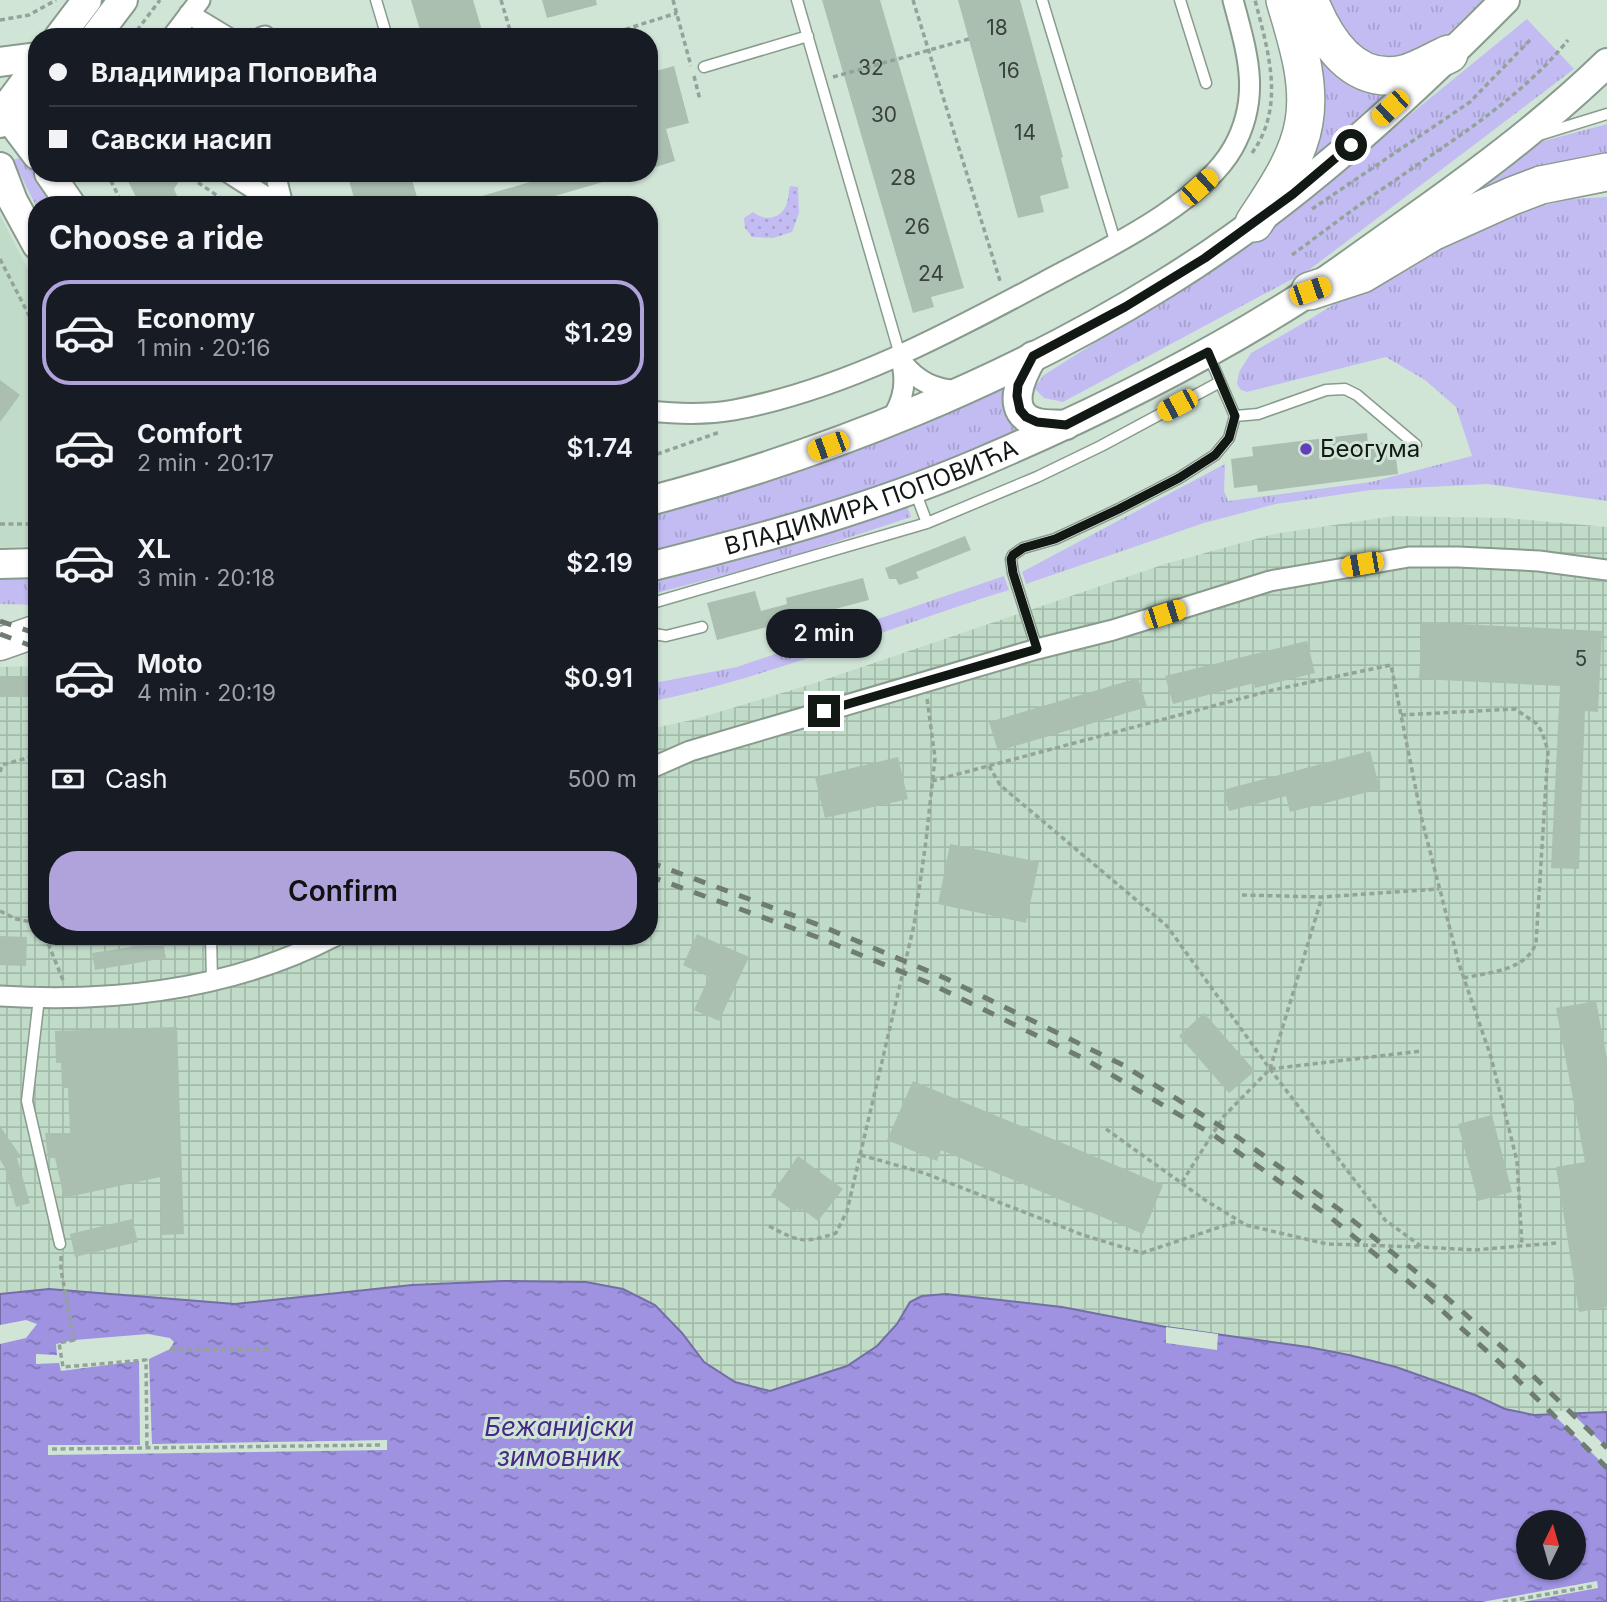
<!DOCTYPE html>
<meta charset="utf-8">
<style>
:root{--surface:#171b24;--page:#242831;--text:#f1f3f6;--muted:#9ea1a6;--line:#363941;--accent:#b0a2db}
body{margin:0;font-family:Inter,sans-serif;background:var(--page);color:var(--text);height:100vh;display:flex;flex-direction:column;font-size:26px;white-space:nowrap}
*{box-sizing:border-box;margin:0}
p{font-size:23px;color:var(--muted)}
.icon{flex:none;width:38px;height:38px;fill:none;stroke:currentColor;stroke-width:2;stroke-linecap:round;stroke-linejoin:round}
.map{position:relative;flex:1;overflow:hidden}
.sheet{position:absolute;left:28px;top:196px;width:630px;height:749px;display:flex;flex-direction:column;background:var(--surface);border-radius:28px;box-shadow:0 2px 5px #0004}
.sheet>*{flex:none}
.hud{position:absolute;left:28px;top:28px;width:630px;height:154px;border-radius:28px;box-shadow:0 2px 5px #0004;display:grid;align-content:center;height:154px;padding:0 21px;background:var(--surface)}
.needle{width:46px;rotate:5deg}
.buttons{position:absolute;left:1516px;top:1510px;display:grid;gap:14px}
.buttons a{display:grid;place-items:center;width:70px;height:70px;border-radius:50%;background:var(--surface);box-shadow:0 2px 5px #0004;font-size:35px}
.end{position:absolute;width:32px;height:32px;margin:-16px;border:9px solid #121914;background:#fff;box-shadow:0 0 0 4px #fff}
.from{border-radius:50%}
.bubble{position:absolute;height:49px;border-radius:24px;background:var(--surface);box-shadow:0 2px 5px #0004;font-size:23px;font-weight:600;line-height:49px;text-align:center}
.car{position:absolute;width:21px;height:42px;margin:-21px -10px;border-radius:9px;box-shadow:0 0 5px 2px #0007;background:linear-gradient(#f5c518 24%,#345 0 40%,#f5c518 0 76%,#345 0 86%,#f5c518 0)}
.hud b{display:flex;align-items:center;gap:24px;height:66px;font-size:26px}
.hud b+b{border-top:2px solid var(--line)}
.hud i{width:18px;height:18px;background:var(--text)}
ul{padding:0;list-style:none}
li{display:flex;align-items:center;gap:21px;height:105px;margin:0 14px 10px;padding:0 7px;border:4px solid transparent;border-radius:28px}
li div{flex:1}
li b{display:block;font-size:26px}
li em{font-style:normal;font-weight:600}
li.active{border-color:var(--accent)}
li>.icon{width:63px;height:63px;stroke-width:1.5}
h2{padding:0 21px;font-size:32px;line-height:84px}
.pay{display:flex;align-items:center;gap:18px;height:77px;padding:0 21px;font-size:26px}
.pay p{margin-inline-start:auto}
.button{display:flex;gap:14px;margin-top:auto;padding:14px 21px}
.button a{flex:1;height:80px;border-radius:28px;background:var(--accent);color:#111;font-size:28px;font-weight:600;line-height:80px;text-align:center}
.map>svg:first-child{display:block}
.built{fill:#c0dbc7}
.industrial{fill:url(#industrial-grid)}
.grass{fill:url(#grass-tufts)}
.park{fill:url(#park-dots)}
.water{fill:url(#water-ripples);stroke:#746ea4;stroke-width:2;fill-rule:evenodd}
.pier{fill:#d1e5d7}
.building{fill:#abbfb1}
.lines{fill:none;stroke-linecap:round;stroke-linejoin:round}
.lane-casing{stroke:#889b8d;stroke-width:13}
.street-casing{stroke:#889b8d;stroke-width:23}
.secondary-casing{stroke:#889b8d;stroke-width:32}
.primary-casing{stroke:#889b8d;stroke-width:35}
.highway-casing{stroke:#889b8d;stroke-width:40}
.path{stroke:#93a398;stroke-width:3.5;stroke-dasharray:5 3.5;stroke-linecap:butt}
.lane{stroke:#fff;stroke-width:10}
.street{stroke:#fff;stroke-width:19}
.secondary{stroke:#fff;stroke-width:28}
.primary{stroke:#fff;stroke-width:32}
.highway{stroke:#fff;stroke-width:37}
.rail{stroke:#6e7c72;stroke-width:5;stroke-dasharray:12 12;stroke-linecap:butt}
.route{stroke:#121914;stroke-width:9}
.poi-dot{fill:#6140b9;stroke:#d1e5d7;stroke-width:2.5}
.labels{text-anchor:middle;stroke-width:6;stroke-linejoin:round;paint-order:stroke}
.number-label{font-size:21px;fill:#38423b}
.poi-label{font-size:24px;fill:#121914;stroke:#d1e5d7;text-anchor:start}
.street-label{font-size:24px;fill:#121914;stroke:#d1e5d7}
.water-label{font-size:26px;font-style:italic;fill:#452b87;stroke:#d1e5d7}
</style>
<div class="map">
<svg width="1607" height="1602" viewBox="0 0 1607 1602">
<defs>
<pattern id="industrial-grid" width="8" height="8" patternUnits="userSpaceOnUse" patternTransform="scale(1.75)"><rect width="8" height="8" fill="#c0dbc7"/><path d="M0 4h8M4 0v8" fill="none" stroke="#a4bbaa"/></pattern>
<pattern id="grass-tufts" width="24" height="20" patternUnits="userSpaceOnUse" patternTransform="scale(1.75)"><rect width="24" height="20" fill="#c3bcf3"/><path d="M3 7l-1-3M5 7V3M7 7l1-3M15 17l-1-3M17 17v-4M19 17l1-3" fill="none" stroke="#a6a1cf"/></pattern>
<pattern id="park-dots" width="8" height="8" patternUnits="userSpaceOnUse" patternTransform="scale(1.75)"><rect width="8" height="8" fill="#c3bcf3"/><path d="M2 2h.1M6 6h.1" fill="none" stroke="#a6a1cf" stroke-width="1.8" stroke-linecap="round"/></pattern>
<pattern id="water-ripples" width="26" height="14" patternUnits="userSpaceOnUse" patternTransform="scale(1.75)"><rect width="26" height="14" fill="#9e92e1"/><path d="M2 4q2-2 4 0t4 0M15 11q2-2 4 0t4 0" fill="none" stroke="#7f76b5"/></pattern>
</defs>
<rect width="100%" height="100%" fill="#d1e5d7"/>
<!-- built -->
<path class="built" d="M0,215L37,287V546L0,547Z"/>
<!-- industrial -->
<path class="industrial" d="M1394,516L1506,518L1607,527V1412L1534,1415L1505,1409L1475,1395L1396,1367L1349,1355L1308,1347L1166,1327L1062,1307L946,1294L922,1296L910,1302L897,1324L877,1346L847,1366L770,1391L735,1382L704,1362L682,1333L655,1305L586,1282L503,1281L412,1285L235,1304L49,1289L0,1294V667L37,666V936H649V729L692,720L812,684L1165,564L1274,534Z"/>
<!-- grass -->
<path class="grass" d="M1302,0L1393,87L1299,169Z
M1322,0H1483L1422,58L1359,61Z
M1527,19L1574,69L1309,270L1063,402L1044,398L1034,388L1044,375L1254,242Z
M1607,124V159L1482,187L1540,142Z
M27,155L59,205H37V208L13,160Z
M1607,197V501L1487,484L1371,490L1276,504L1204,523L1026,584L1022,572L1225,464L1224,491L1228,501L1371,482L1472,456L1456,407L1425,380L1386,357L1247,392L1241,390L1237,384L1239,372L1251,353L1307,321L1400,263L1491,218L1570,199Z
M1002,388H1006L1025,429C903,481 778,520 649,553V513L905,430Z
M907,506L911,517L781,560L649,595V581L778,548Z
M1004,576L1009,590C889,627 773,677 649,702V684L737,667Z
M37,577V605L0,604V578Z"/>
<!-- park -->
<path class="park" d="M790,186L798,187L799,213L792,232L773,238L752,237L745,228L744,218L753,212C765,222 782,219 787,203C789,197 788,192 790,186Z"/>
<!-- water -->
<path class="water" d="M503,1281L586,1282L623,1289L655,1305L682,1333L704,1362L735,1382L770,1391L847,1366L877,1346L897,1324L910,1302L922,1296L946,1294L1062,1307L1166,1327L1308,1347L1349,1355L1396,1367L1475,1395L1505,1409L1534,1415L1607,1412V1602H0V1294L49,1289L235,1304L412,1285ZM1528,1522H1573V1568H1528Z"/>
<!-- pier -->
<path class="pier" d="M26,1320L37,1324L26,1338L0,1344V1325Z
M1166,1327L1218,1334L1217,1350L1166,1343Z
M148,1334L170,1338L174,1342L170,1349L149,1359L152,1444L387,1440V1450L48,1455V1445H140L139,1361L61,1371L59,1363L36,1364V1354L57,1355L56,1344L74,1340Z
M1569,1410L1607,1448V1468L1551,1412Z
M1597,1581L1598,1588L1522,1602H1482Z"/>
<!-- building -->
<path class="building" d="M411,0H473L484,37H422Z
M542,0H596L597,5L547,18Z
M822,0H880L964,288L931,297L934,307L913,313Z
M958,0H1020L1063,157L1061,158L1069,188L1040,196L1044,212L1018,218Z
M674,66L689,123L666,129L675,161L649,169V73Z
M124,173H173L181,178L174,189L181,205H140Z
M347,173H410L417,197L388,205H356Z
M546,173H620V177L541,200L542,205H465V201L547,177Z
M0,380L20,395L0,422Z
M1367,433L1368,444L1394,441L1398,474L1258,492L1257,485L1234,488L1231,459L1253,456L1252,447Z
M965,536L971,550L916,572L919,578L899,585L896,579H889L885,568Z
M863,578L869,600L717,640L707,603L755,591L761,611L787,604L786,598Z
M1422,622L1602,631L1598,712L1585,711L1579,869L1551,868L1560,686L1419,679Z
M1307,641L1315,673L1255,688L1254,683L1173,704L1165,676Z
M0,676H37V697H0Z
M1138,678L1147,707L998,751L989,722Z
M1370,751L1380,789L1290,812L1286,796L1229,811L1223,790Z
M898,757L908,799L825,818L815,777Z
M950,844L1039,862L1026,923L938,904Z
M697,934L749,957L719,1021L694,1010L709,977L683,965Z
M0,936L27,937L26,966L0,965Z
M163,942L166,958L95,970L92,953Z
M1596,1001L1607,1059V1307L1579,1312L1556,1167L1585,1162L1556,1008Z
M1204,1013L1255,1071L1229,1093L1179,1036Z
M177,1027L184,1234L162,1235L160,1177L64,1198L55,1158H48L45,1133H70L68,1088H62L61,1063H56L55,1031Z
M913,1081L1163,1185L1143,1234L941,1150L937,1161L887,1140Z
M1492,1115L1512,1192L1478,1201L1458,1124Z
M0,1126L22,1158H17L30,1203L16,1207L4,1166L0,1160Z
M798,1156L843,1189L818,1221L802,1209L800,1211L797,1209L795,1212L771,1195Z
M132,1219L138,1242L75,1257L70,1234Z"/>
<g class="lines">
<!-- lane casing -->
<g class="lane-casing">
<path id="lane" d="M376,0L387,37
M797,0L900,355
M1042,0L1116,244
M1180,0L1206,83
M704,67L808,36
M1539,135L1607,114
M1235,416L1258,414L1326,390L1345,389L1357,395L1416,445
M915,491L927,523L1037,477L1101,446L1220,382
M649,604L927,523
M649,633L666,636L702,627
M1037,649L1013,573L1011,559L1013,555L1023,548L1055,539L1119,509L1179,478L1215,455L1229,438L1235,416L1209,356
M211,936L212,981
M39,998L27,1101L60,1244"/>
</g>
<!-- street casing -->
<g class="street-casing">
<path id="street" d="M189,14L227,37
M172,37L200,0
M262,37L265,36
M229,173L279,205
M275,173L283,205
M902,362C918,382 934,389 959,391
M649,411C677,414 706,415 734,410C850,388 956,329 1059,274C1112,246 1203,201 1233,148C1262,96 1247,53 1233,0
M890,421C905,399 907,380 900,355
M649,769L690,751L1037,649L1113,630L1270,581L1409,557H1458L1539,561L1607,570
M0,996C114,1003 233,989 335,936"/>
</g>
<!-- secondary casing -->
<g class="secondary-casing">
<g id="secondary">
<path d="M59,37L87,0"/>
<path d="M95,37L123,0"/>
<path d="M0,62L37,57"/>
<path d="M0,106L37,155"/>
<path d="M0,119L10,118L37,106"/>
<path d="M0,123L4,110L37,66"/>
<path d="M0,167L13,201L37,245"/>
<path d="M49,173L71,205"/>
<path d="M1033,356C1021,376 1003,414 1038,423C1047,425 1057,424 1066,425"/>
<path d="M649,501C827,454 1008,381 1164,284C1289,207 1402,104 1505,0"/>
<path d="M0,564L37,563"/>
<path id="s1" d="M649,567C761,539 873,508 979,463C1092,415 1203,360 1306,294C1337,274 1366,252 1396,231C1470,179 1542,126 1607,63"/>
</g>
</g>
<!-- primary casing -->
<g class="primary-casing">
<path id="primary" d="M0,644L37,631"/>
</g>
<!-- highway casing -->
<g class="highway-casing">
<path id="highway" d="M1309,0C1325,40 1353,86 1404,74C1419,70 1435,60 1449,54
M1254,223C1274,192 1298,159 1304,122C1311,81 1296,38 1285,0
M1310,291L1362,274L1432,232L1512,196L1541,185L1607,172"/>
</g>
<!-- path -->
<path class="path" d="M501,0L512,37
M673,0L691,66
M913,0L1001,284
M0,20L29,15L56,0
M132,37L160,0
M601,37L677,13
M694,76L700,100
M833,77L969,39
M1252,153C1286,106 1268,51 1255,0
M107,173L123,205
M184,173L231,205
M1312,209L1470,102L1531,39
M1292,255C1327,229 1361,203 1397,179C1457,137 1522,97 1568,40
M0,259L37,331
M649,457L720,432
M0,524H37
M1401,715L1515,709L1536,723L1542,732L1548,751L1536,943C1526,971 1489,972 1464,978
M989,766L1000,785L1167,926L1270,1069L1385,1220L1422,1247L1474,1250L1556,1243
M0,772L2,765L34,756L37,761
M932,781L1273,690L1391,665L1422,820L1459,964L1491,1057L1517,1161L1522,1246
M1242,895L1322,897L1439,889
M0,911L16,919L37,923
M45,936L63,980
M1270,1069L1322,897
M1106,1129L1205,1200L1246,1225L1327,1244L1420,1247
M861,1155L924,1173L1083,1235L1142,1253L1238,1221
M1182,1182L1224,1116L1270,1069L1422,1051
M769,1226C799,1242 804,1244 836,1233L847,1211L914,925L926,841L935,758L927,698
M61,1256V1270L74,1340L59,1343L63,1367L146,1360L147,1449
M170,1349H271
M52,1449L383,1445
M1503,1602L1593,1586"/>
<!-- lane -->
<use href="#lane" class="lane"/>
<!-- street -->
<use href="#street" class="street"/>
<!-- secondary -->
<use href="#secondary" class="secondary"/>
<!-- primary -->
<use href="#primary" class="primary"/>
<!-- highway -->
<use href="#highway" class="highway"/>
<!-- rail -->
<path class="rail" d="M0,621L37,634
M0,634L37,648
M649,862L819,925L947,979L1123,1065L1239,1138L1340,1210L1436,1288L1520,1363L1607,1448
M649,876L817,937L929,983L1085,1059L1215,1136L1330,1217L1427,1297L1510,1372L1607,1468"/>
</g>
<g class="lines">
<!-- route -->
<path class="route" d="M824,711L1037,649L1013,573L1011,559L1013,555L1023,548L1055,539L1119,509L1179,478L1215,455L1229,438L1235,416L1208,352L1066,425L1037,422L1026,417L1020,410L1017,396L1018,385L1033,356L1125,307L1205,258L1293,194L1351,145"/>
</g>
<!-- markers -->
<circle class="poi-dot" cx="1306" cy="449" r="7"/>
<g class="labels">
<!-- number labels -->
<g class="number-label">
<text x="997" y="35">18</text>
<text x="871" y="75">32</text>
<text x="1009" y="78">16</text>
<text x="884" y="122">30</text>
<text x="1025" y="140">14</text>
<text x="903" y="185">28</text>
<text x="917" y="234">26</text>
<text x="931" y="281">24</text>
<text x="1581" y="666">5</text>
</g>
<!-- poi labels -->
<g class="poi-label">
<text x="1320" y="457">Беогума</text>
</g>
<!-- street labels -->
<g class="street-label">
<text dy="8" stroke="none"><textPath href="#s1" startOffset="233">ВЛАДИМИРА ПОПОВИЋА</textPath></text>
</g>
<!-- water labels -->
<g class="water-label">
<text x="559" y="1436">Бежанијски<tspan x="559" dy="30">зимовник</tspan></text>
</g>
</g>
</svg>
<div class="buttons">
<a><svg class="needle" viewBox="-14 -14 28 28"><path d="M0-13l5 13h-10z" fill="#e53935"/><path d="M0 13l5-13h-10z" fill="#9ea1a6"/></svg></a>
</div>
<i class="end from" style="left:1351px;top:145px"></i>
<i class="end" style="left:824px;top:711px"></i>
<div class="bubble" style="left:766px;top:609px;width:116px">2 min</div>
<i class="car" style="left:1390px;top:108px;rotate:227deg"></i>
<i class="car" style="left:1199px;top:187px;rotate:48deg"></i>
<i class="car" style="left:1310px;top:291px;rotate:71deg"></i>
<i class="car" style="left:1177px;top:405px;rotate:242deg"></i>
<i class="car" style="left:828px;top:446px;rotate:250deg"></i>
<i class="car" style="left:1362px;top:564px;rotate:260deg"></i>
<i class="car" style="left:1165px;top:614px;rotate:72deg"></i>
<div class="hud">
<b><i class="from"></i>Владимира Поповића</b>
<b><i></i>Савски насип</b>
</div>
<section class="sheet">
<h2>Choose a ride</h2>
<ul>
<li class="active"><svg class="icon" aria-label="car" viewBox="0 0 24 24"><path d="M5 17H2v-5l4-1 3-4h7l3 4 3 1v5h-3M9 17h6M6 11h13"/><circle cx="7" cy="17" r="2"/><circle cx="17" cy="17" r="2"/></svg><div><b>Economy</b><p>1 min · 20:16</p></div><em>$1.29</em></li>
<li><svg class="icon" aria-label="car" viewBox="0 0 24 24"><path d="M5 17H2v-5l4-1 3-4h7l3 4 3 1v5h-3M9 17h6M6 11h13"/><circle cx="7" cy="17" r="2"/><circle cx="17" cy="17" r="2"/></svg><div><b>Comfort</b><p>2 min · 20:17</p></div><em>$1.74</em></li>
<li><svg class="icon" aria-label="car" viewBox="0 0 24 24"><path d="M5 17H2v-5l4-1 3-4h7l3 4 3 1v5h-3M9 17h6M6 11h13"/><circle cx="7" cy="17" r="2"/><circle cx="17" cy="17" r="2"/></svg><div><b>XL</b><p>3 min · 20:18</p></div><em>$2.19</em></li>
<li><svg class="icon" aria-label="car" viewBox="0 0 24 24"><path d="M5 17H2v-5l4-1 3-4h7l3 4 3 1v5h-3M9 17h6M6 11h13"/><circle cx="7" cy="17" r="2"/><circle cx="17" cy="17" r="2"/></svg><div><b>Moto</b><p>4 min · 20:19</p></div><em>$0.91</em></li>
</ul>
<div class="pay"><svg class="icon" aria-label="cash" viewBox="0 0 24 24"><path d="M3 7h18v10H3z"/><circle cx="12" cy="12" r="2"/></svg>Cash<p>500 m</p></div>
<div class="button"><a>Confirm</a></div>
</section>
</div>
